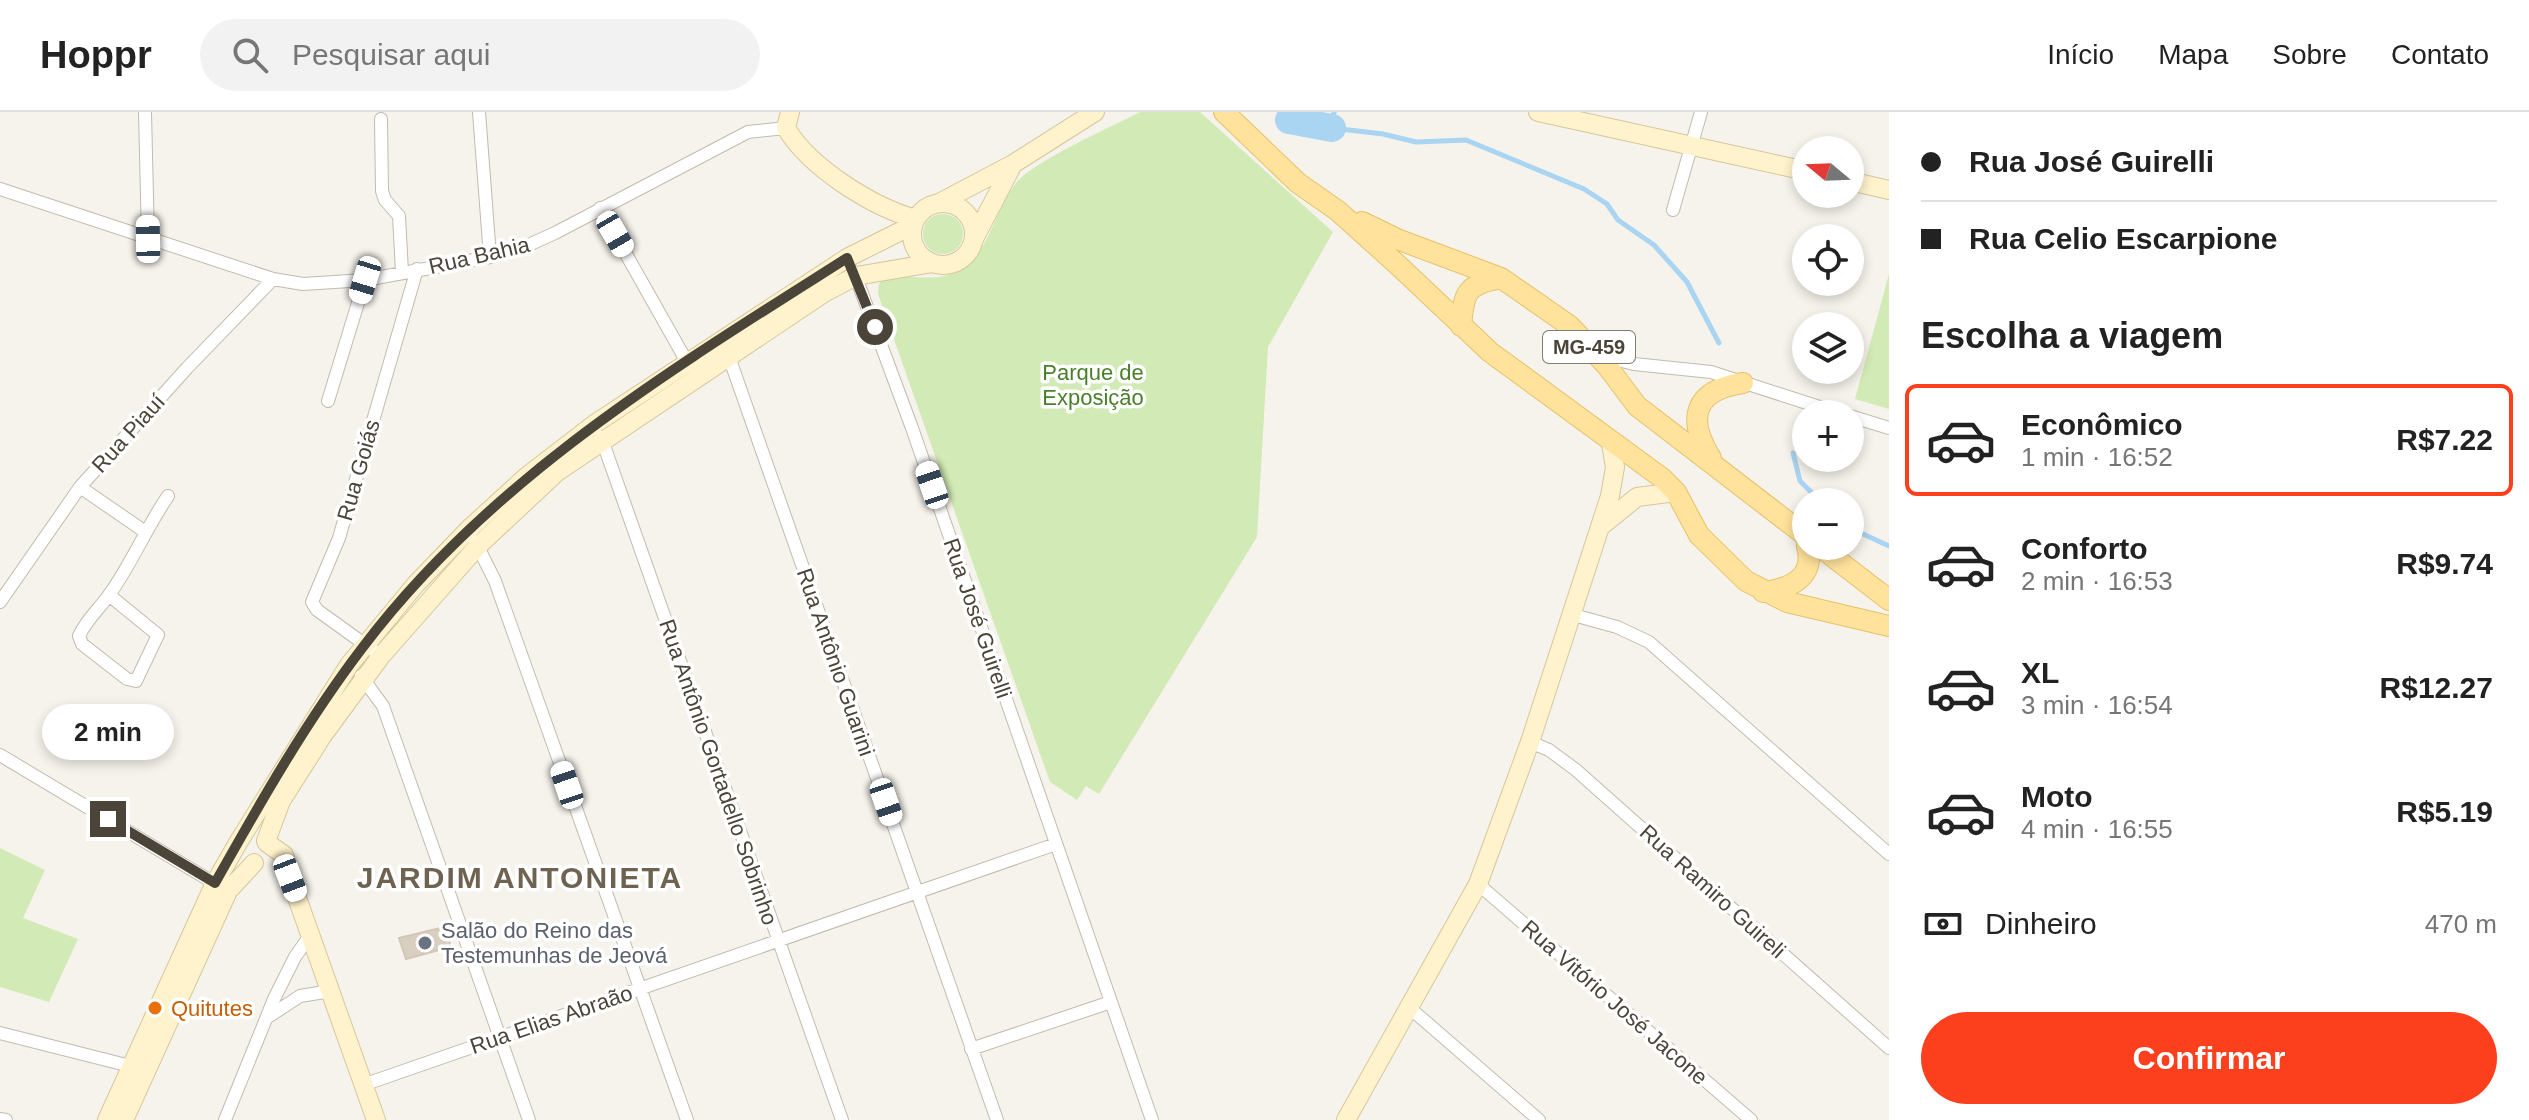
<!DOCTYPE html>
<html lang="pt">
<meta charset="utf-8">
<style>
:root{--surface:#fff;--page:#f2f2f2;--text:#222;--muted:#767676;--line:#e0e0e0;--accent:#fc3f1d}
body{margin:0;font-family:Arial,sans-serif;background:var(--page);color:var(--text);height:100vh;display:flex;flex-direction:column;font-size:30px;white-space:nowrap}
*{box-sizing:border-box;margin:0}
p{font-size:26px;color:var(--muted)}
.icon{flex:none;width:44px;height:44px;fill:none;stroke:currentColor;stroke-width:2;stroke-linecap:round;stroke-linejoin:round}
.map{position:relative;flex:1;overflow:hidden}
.drawer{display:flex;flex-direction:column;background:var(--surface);width:640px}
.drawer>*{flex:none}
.top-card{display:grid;align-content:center;height:176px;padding:0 32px;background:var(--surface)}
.needle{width:52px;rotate:289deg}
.tools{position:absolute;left:1792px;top:24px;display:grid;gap:16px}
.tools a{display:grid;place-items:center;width:72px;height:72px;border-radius:50%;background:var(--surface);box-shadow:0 4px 12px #0003;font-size:40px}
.end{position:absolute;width:36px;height:36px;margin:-18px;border:10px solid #4b4439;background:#fff;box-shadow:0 0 0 4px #fff}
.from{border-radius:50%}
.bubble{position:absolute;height:56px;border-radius:28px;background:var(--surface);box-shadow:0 4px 12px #0003;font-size:26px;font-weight:700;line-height:56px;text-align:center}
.car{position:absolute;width:24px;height:48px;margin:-24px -12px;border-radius:10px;box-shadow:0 0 6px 2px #0007;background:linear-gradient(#fff 24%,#345 0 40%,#fff 0 76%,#345 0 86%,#fff 0)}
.top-card b{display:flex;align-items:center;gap:28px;height:76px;font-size:30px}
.top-card b+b{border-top:2px solid var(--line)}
.top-card i{width:20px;height:20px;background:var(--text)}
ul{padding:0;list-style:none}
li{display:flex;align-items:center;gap:24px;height:112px;margin:0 16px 12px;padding:0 16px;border:4px solid transparent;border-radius:12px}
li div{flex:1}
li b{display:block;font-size:30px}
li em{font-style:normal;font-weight:700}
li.on{border-color:var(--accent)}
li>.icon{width:72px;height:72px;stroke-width:1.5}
h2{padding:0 32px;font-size:36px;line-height:96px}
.pay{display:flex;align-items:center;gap:20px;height:88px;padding:0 32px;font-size:30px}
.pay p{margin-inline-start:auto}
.action{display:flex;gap:16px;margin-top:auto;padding:16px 32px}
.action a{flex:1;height:92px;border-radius:48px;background:var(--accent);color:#fff;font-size:32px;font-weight:700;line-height:92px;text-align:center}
header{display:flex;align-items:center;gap:48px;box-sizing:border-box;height:112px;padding:0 40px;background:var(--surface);border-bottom:2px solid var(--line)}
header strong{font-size:38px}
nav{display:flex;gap:44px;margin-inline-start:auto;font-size:28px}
.search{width:560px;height:72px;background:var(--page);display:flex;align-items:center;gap:20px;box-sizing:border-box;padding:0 28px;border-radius:44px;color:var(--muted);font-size:30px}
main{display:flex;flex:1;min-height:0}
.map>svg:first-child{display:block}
.green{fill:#d2eab5}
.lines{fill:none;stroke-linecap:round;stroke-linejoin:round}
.stream{stroke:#a9d4f2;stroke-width:5}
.river{stroke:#a9d4f2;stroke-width:28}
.building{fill:#d8cfc1;stroke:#d3c7b4;stroke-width:2}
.street-casing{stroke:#c2bbae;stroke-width:14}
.secondary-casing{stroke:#d6c79b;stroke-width:20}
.primary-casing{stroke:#e6c16a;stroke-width:22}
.street{stroke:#fff;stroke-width:12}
.secondary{stroke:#fff3cd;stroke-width:18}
.primary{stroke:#ffe39c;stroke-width:20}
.route{stroke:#4b4439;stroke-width:10}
.worship-dot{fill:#6b7280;stroke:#fff;stroke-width:3}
.food-dot{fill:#e8710a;stroke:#fff;stroke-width:3}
.labels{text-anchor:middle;stroke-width:7;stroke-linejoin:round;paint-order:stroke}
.shield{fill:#fff;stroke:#817c74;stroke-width:2}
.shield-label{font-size:20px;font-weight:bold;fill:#4b4439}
.street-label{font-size:22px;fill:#4b4439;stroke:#fff}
.park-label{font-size:22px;fill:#4a7f2a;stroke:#fff}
.worship-label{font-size:22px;fill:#5b616d;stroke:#fff;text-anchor:start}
.food-label{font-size:22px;fill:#c56008;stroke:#fff;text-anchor:start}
.district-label{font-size:30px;font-weight:bold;letter-spacing:2px;fill:#6e6250;stroke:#fff}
</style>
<header>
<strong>Hoppr</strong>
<div class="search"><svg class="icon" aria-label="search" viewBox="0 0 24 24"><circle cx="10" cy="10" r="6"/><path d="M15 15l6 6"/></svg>Pesquisar aqui</div>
<nav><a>Início</a><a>Mapa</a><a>Sobre</a><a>Contato</a></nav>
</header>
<main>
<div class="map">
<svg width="1889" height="1008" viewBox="0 0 1889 1008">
<rect width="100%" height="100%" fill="#f6f3ec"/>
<!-- green -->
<path class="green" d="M1140,0H1200L1333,120L1268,235L1257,425L1099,682L1086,674L1077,688L1050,670L878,182L879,172L884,166C903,163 921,167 939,165C991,156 989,103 1017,70C1036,48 1111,15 1140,0Z
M923 122a20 20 0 1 1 40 0a20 20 0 1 1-40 0Z
M1889,162V297L1855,287Z
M0,736L45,758L23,806L78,827L49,890L0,875Z"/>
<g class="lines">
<!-- stream -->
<path class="stream" d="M1334,0L1332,16L1383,22L1416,30L1466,28L1584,77L1607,92L1618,108L1654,133L1687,170L1719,231
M1793,341L1800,369L1821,390
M1850,416L1889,434"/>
<!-- river -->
<path class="river" d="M1289,8L1332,16"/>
</g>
<!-- building -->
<path class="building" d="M445,815L449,823L450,835L406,847L399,826Z"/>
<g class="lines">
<!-- street casing -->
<g class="street-casing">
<path id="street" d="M145,0L148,127
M479,0L490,145
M381,7L382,79L385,88L399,104L402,160
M0,77L273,167L303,172L365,168L490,145L522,136L555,121L748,20L786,16
M600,96L687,250
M1673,98L1701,0
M854,160L912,316L1152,1008
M728,242L997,1008
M1601,244L1634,252L1711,260L1841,302
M328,289L365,168
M1850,304L1889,316
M601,325L842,1008
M80,375L144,419
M475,429L495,469L687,1008
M109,483L158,523L136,569L127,567L82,532L79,524C86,508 100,496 109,483C132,451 146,416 168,384
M0,490L80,375L187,256L273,167
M1570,502L1617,515L1649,530L1889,742
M381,544L317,498L312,490L339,426L417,157
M361,564L383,594L529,1008
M1530,630L1549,638L1576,658L1889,936
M0,643L221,775
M1478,772L1751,1008
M1411,897L1539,1008
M268,905L300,884L331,879
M0,921L138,956
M971,937L1111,890
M363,973L1056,732
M0,1007L6,1008
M225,1008L274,887L295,845L311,822"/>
</g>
<!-- secondary casing -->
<g class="secondary-casing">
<path id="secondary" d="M790,0L786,16C809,55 872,95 916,107
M1538,0L1806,59
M1850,69L1889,78
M939,91L1013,52L1095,0
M912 122a31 31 0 1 1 62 0a31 31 0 1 1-62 0Z
M974,127L1013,52
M1600,415L1637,385L1676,380
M266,729L281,689L323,623L381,544L478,434L557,360L824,181L856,164L933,151
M267,731L284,743L290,766L376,1008
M107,1008L215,771L239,729L349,553L416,472L469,417L526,365L596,311L847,146L913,113
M124,1008L228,779L254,751
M1346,1008L1478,772L1530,630L1610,384L1615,355L1611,332"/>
</g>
<!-- primary casing -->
<g class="primary-casing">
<path id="primary" d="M1224,0L1298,71L1338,99L1400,155L1490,240L1662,366L1676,380L1699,423L1746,469L1787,490L1889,514
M1362,110L1397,127L1501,166L1570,214L1607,254L1637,294L1806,424
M1461,214C1464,179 1466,173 1501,166
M1711,346C1686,306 1694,278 1743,271
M1819,434L1889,488
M1763,480C1789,477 1816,466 1807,434"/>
</g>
<!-- street -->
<use href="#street" class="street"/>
<!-- secondary -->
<use href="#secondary" class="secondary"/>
<!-- primary -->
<use href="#primary" class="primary"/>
</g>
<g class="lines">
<!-- route -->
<path class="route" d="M108,707L215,771C260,691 307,608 363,535C490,367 672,257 847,146L875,215"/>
</g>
<!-- markers -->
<circle class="worship-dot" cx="425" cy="831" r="8"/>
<circle class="food-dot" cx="155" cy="896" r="8"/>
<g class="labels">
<!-- shield labels -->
<rect class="shield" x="1543" y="219" width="92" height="32" rx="6"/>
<g class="shield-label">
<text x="1589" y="242">MG-459</text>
</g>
<!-- street labels -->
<g class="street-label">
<text transform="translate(479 143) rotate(-13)" y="8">Rua Bahia</text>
<text transform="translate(128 321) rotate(-48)" y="8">Rua Piauí</text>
<text transform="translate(358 358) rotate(-74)" y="8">Rua Goiás</text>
<text transform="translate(978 506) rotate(71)" y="8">Rua José Guirelli</text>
<text transform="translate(836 550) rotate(71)" y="8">Rua Antônio Guarini</text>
<text transform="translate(719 660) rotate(71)" y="8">Rua Antônio Gortadello Sobrinho</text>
<text transform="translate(1713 779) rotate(42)" y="8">Rua Ramiro Guireli</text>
<text transform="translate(1615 890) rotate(41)" y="8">Rua Vitório José Jacone</text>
<text transform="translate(551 907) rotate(-19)" y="8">Rua Elias Abraão</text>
</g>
<!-- park labels -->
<g class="park-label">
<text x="1093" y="268">Parque de<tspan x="1093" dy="25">Exposição</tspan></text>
</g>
<!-- worship labels -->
<g class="worship-label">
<text x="441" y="826">Salão do Reino das<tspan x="441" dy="25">Testemunhas de Jeová</tspan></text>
</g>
<!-- food labels -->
<g class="food-label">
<text x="171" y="904">Quitutes</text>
</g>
<!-- district labels -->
<g class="district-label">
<text x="520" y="776">JARDIM ANTONIETA</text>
</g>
</g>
</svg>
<div class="tools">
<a><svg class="needle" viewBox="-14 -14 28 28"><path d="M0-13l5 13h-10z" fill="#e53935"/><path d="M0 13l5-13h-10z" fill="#767676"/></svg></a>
<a><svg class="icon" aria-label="locate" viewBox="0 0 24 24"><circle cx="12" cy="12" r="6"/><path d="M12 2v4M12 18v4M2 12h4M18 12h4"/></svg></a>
<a><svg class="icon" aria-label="layers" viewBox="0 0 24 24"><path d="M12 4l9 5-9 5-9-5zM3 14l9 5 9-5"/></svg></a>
<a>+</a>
<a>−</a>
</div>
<i class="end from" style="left:875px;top:215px"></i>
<i class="end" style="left:108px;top:707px"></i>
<div class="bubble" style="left:42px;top:592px;width:132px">2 min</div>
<i class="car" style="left:615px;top:122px;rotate:150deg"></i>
<i class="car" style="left:148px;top:127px;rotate:359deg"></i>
<i class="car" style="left:365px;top:168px;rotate:197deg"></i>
<i class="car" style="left:932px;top:373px;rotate:341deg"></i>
<i class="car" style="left:567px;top:673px;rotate:341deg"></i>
<i class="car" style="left:886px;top:690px;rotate:161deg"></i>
<i class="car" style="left:290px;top:766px;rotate:159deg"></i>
</div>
<section class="drawer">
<div class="top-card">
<b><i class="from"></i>Rua José Guirelli</b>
<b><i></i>Rua Celio Escarpione</b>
</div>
<h2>Escolha a viagem</h2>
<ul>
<li class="on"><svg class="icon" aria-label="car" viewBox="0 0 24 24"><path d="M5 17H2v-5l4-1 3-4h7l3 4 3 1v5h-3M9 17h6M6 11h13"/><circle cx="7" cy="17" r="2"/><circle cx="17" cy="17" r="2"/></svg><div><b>Econômico</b><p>1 min · 16:52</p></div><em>R$7.22</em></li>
<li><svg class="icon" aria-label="car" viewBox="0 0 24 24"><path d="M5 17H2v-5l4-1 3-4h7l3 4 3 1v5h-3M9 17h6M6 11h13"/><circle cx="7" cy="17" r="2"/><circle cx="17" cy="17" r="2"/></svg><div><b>Conforto</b><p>2 min · 16:53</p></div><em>R$9.74</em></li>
<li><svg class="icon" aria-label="car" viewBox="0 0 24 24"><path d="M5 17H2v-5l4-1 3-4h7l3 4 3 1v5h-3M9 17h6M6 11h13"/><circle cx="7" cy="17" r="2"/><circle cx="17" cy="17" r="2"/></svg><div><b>XL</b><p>3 min · 16:54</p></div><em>R$12.27</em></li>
<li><svg class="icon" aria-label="car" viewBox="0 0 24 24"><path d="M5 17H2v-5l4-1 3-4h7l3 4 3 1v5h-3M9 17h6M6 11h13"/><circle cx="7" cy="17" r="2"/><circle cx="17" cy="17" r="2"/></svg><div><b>Moto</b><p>4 min · 16:55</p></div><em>R$5.19</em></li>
</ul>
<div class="pay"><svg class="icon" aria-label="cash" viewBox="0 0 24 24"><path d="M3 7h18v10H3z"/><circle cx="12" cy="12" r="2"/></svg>Dinheiro<p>470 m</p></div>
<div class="action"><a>Confirmar</a></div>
</section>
</main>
